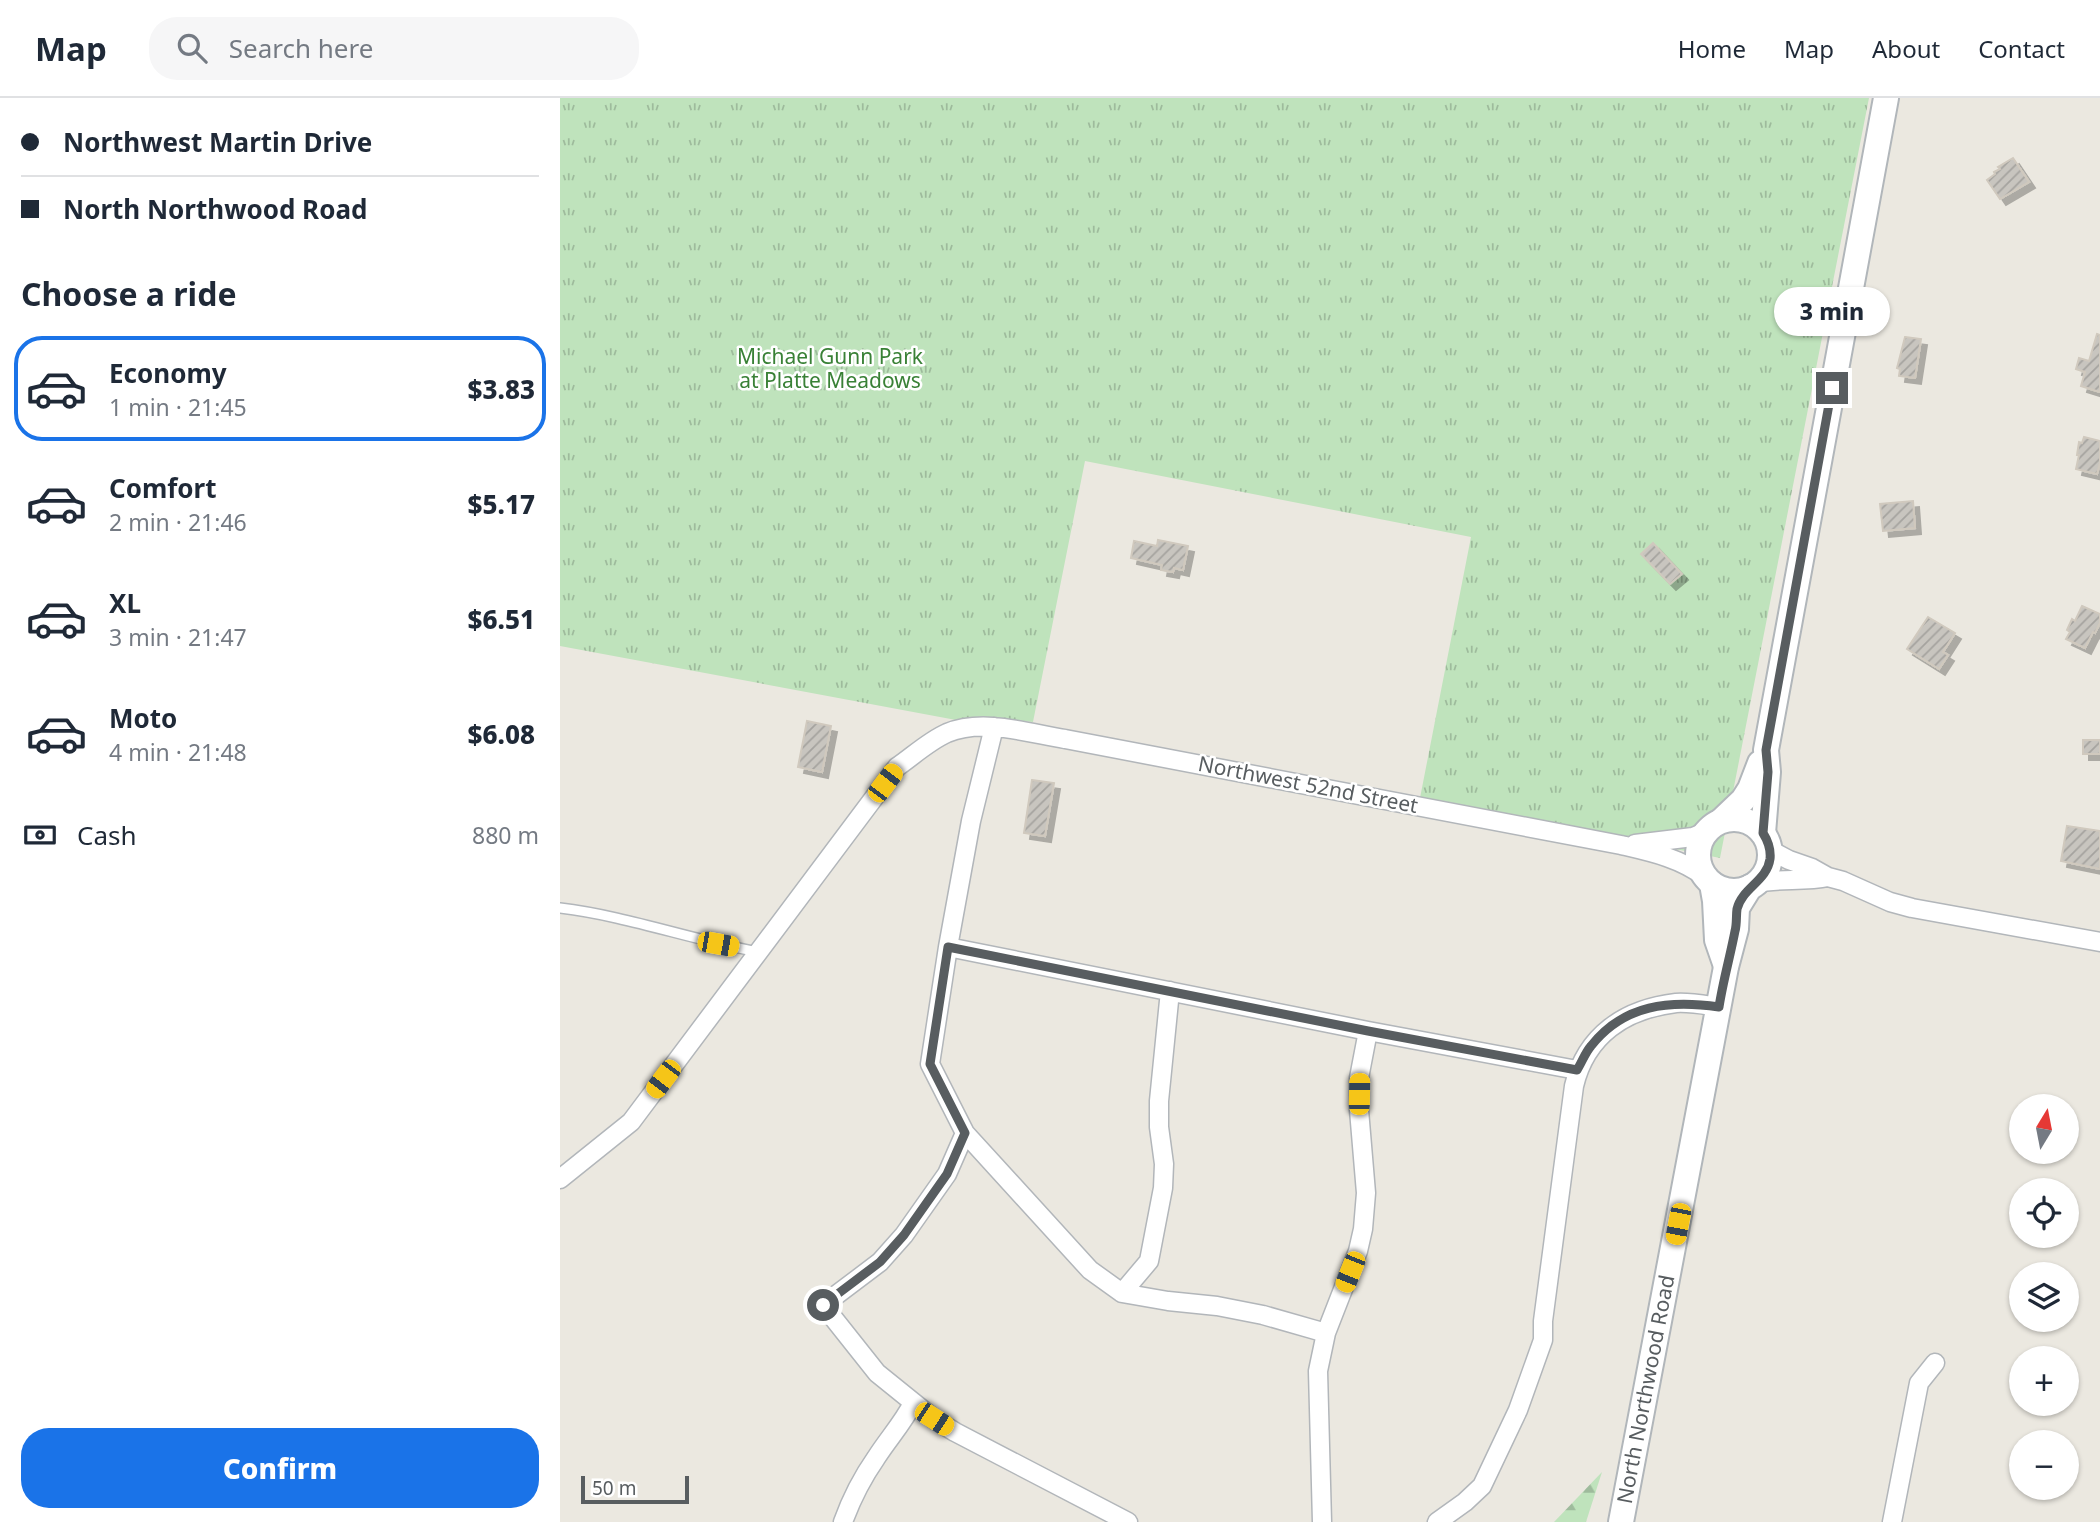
<!DOCTYPE html>
<meta charset="utf-8">
<style>
:root{--surface:#fff;--page:#f6f6f7;--text:#1f2937;--muted:#747a83;--line:#e0e1e3;--accent:#1a73e8}
body{margin:0;font-family:"Noto Sans",sans-serif;background:var(--page);color:var(--text);height:100vh;display:flex;flex-direction:column;font-size:26px;white-space:nowrap}
*{box-sizing:border-box;margin:0}
p{font-size:23px;color:var(--muted)}
.icon{flex:none;width:38px;height:38px;fill:none;stroke:currentColor;stroke-width:2;stroke-linecap:round;stroke-linejoin:round}
.map{position:relative;flex:1;overflow:hidden}
.details{display:flex;flex-direction:column;background:var(--surface);width:560px}
.details>*{flex:none}
.guide{display:grid;align-content:center;height:154px;padding:0 21px;background:var(--surface)}
.needle{width:46px;rotate:10deg}
.controls{position:absolute;left:1449px;top:996px;display:grid;gap:14px}
.controls a{display:grid;place-items:center;width:70px;height:70px;border-radius:50%;background:var(--surface);box-shadow:0 2px 5px #0004;font-size:35px}
.scale{position:absolute;left:21px;bottom:18px;width:108px;box-sizing:border-box;padding-left:7px;border:4px solid #585d60;border-top:0;font-size:19px;line-height:24px;white-space:nowrap;color:#585d60;-webkit-text-stroke:5px #fff;paint-order:stroke}
.end{position:absolute;width:32px;height:32px;margin:-16px;border:9px solid #585d60;background:#fff;box-shadow:0 0 0 4px #fff}
.from{border-radius:50%}
.bubble{position:absolute;height:49px;border-radius:24px;background:var(--surface);box-shadow:0 2px 5px #0004;font-size:23px;font-weight:800;line-height:49px;text-align:center}
.car{position:absolute;width:21px;height:42px;margin:-21px -10px;border-radius:9px;box-shadow:0 0 5px 2px #0007;background:linear-gradient(#f5c518 24%,#345 0 40%,#f5c518 0 76%,#345 0 86%,#f5c518 0)}
.guide b{display:flex;align-items:center;gap:24px;height:66px;font-size:26px}
.guide b+b{border-top:2px solid var(--line)}
.guide i{width:18px;height:18px;background:var(--text)}
ul{padding:0;list-style:none}
li{display:flex;align-items:center;gap:21px;height:105px;margin:0 14px 10px;padding:0 7px;border:4px solid transparent;border-radius:28px}
li div{flex:1}
li b{display:block;font-size:26px}
li em{font-style:normal;font-weight:800}
li.selected{border-color:var(--accent)}
li>.icon{width:63px;height:63px;stroke-width:1.5}
h2{padding:0 21px;font-size:32px;line-height:84px}
.pay{display:flex;align-items:center;gap:18px;height:77px;padding:0 21px;font-size:26px}
.pay p{margin-inline-start:auto}
.primary-button{display:flex;gap:14px;margin-top:auto;padding:14px 21px}
.primary-button a{flex:1;height:80px;border-radius:28px;background:var(--accent);color:#fff;font-size:28px;font-weight:800;line-height:80px;text-align:center}
header{display:flex;align-items:center;gap:42px;box-sizing:border-box;height:98px;padding:0 35px;background:var(--surface);border-bottom:2px solid var(--line)}
header strong{font-size:33px}
nav{display:flex;gap:38px;margin-inline-start:auto;font-size:24px}
.search{width:490px;height:63px;background:var(--page);display:flex;align-items:center;gap:18px;box-sizing:border-box;padding:0 24px;border-radius:28px;color:var(--muted);font-size:26px}
main{display:flex;flex:1;min-height:0}
.map>svg:first-child{display:block}
.forest{fill:url(#forest-firs)}
.park{fill:url(#park-tufts)}
.building{fill:url(#building-hatch);stroke:#d0c9be;stroke-width:2;filter:url(#shadow)}
.lines{fill:none;stroke-linecap:round;stroke-linejoin:round}
.lane-casing{stroke:#b2b6ba;stroke-width:12}
.street-casing{stroke:#b2b6ba;stroke-width:21}
.secondary-casing{stroke:#b1b6ba;stroke-width:28}
.lane{stroke:#fff;stroke-width:9}
.street{stroke:#fff;stroke-width:18}
.secondary{stroke:#fff;stroke-width:24}
.route{stroke:#585d60;stroke-width:9}
.labels{text-anchor:middle;stroke-width:5;stroke-linejoin:round;paint-order:stroke}
.park-label{font-size:21px;fill:#398136;stroke:#fff}
.street-label{font-size:21px;fill:#585d60;stroke:#fff}
</style>
<header>
<strong>Map</strong>
<div class="search"><svg class="icon" aria-label="search" viewBox="0 0 24 24"><circle cx="10" cy="10" r="6"/><path d="M15 15l6 6"/></svg>Search here</div>
<nav><a>Home</a><a>Map</a><a>About</a><a>Contact</a></nav>
</header>
<main>
<section class="details">
<div class="guide">
<b><i class="from"></i>Northwest Martin Drive</b>
<b><i></i>North Northwood Road</b>
</div>
<h2>Choose a ride</h2>
<ul>
<li class="selected"><svg class="icon" aria-label="car" viewBox="0 0 24 24"><path d="M5 17H2v-5l4-1 3-4h7l3 4 3 1v5h-3M9 17h6M6 11h13"/><circle cx="7" cy="17" r="2"/><circle cx="17" cy="17" r="2"/></svg><div><b>Economy</b><p>1 min · 21:45</p></div><em>$3.83</em></li>
<li><svg class="icon" aria-label="car" viewBox="0 0 24 24"><path d="M5 17H2v-5l4-1 3-4h7l3 4 3 1v5h-3M9 17h6M6 11h13"/><circle cx="7" cy="17" r="2"/><circle cx="17" cy="17" r="2"/></svg><div><b>Comfort</b><p>2 min · 21:46</p></div><em>$5.17</em></li>
<li><svg class="icon" aria-label="car" viewBox="0 0 24 24"><path d="M5 17H2v-5l4-1 3-4h7l3 4 3 1v5h-3M9 17h6M6 11h13"/><circle cx="7" cy="17" r="2"/><circle cx="17" cy="17" r="2"/></svg><div><b>XL</b><p>3 min · 21:47</p></div><em>$6.51</em></li>
<li><svg class="icon" aria-label="car" viewBox="0 0 24 24"><path d="M5 17H2v-5l4-1 3-4h7l3 4 3 1v5h-3M9 17h6M6 11h13"/><circle cx="7" cy="17" r="2"/><circle cx="17" cy="17" r="2"/></svg><div><b>Moto</b><p>4 min · 21:48</p></div><em>$6.08</em></li>
</ul>
<div class="pay"><svg class="icon" aria-label="cash" viewBox="0 0 24 24"><path d="M3 7h18v10H3z"/><circle cx="12" cy="12" r="2"/></svg>Cash<p>880 m</p></div>
<div class="primary-button"><a>Confirm</a></div>
</section>
<div class="map">
<svg width="1540" height="1424" viewBox="0 0 1540 1424">
<defs>
<pattern id="forest-firs" width="22" height="20" patternUnits="userSpaceOnUse" patternTransform="scale(1.75)"><rect width="22" height="20" fill="#bfe3bc"/><path d="M5 1l3.5 6h-7zM16 11l3.5 6h-7z" fill="#9ebb9c"/></pattern>
<pattern id="park-tufts" width="24" height="20" patternUnits="userSpaceOnUse" patternTransform="scale(1.75)"><rect width="24" height="20" fill="#bfe3bc"/><path d="M3 7l-1-3M5 7V3M7 7l1-3M15 17l-1-3M17 17v-4M19 17l1-3" fill="none" stroke="#9ebb9c"/></pattern>
<pattern id="building-hatch" width="6" height="6" patternUnits="userSpaceOnUse" patternTransform="scale(1.75)"><rect width="6" height="6" fill="#c8c5bf"/><path d="M-1 1l2-2M0 6l6-6M5 7l2-2" fill="none" stroke="#a5a39f"/></pattern>
<filter id="shadow"><feDropShadow dx="6" dy="6" stdDeviation="0" flood-color="#0004"/></filter>
</defs>
<rect width="100%" height="100%" fill="#ebe8e0"/>
<!-- forest -->
<path class="forest" d="M1042,1374L1026,1424H994Z"/>
<!-- park -->
<path class="park" d="M0,0H1309L1160,760L860,700L911,439L525,363L473,624L424,619L396,622L0,548Z"/>
<!-- building -->
<path class="building" d="M1453,60L1469,84L1440,101L1427,82L1435,76L1434,74L1440,71L1438,69Z
M1537,236L1540,237V294L1521,288L1525,274L1516,271L1519,260L1529,263Z
M1345,239L1361,241L1355,280L1339,278L1340,271L1337,270Z
M1524,339L1540,343V365L1537,376L1516,371L1519,357H1517L1519,344L1522,345Z
M1353,403L1355,430L1323,433L1320,406Z
M598,442L628,448L623,472L614,470L613,474L601,472L602,467L571,460L574,443L597,448Z
M1093,445L1122,476L1110,486L1081,456Z
M1522,508L1540,516V525L1535,535L1533,534L1525,550L1506,541L1510,534L1507,532L1512,521L1515,523Z
M1368,519L1395,535L1383,554L1388,557L1379,571L1347,551Z
M247,623L271,628L262,674L238,669Z
M1523,642H1540V656H1523Z
M472,682L494,685L485,738L464,735Z
M1507,728L1540,733V771L1501,763Z"/>
<g class="lines">
<!-- lane casing -->
<g class="lane-casing">
<path id="lane" d="M0,810C67,818 132,842 199,854"/>
</g>
<!-- street casing -->
<g class="street-casing">
<path id="street" d="M434,629L411,723L388,849L370,966L405,1035L530,1172L562,1195L608,1203L657,1208L703,1217L766,1235
M1075,746L1133,739L1145,734
M1210,752L1229,762L1252,770L1268,779L1283,783L1330,804L1352,810L1540,844
M1196,785C1220,780 1244,784 1268,779
M388,849L808,933L1017,972
M405,1035L387,1076L344,1137L320,1164L263,1207L317,1275L374,1321L395,1334L568,1424
M0,1081L71,1024L337,669C353,658 369,643 387,635C423,620 468,635 505,641L1061,747C1091,754 1120,760 1145,779
M562,1195L589,1163L603,1090L604,1066L599,1029V1003L610,893
M283,1424C291,1402 302,1380 316,1360C328,1341 343,1325 353,1305
M762,1424L758,1273L766,1235L798,1153L803,1131L806,1095L799,1012V980L808,933
M877,1424L905,1404L922,1388L958,1312L983,1242V1223L1014,988C1026,937 1065,911 1116,905C1130,904 1145,907 1159,909
M1332,1424L1359,1285L1375,1265"/>
</g>
<!-- secondary casing -->
<g class="secondary-casing">
<g id="secondary">
<circle cx="1174" cy="757" r="36"/>
<path d="M1162,722L1183,702L1190,691L1200,665"/>
<path d="M1203,735L1208,674L1206,652L1326,0"/>
<path d="M1152,786L1155,803L1157,842L1166,868"/>
<path id="s1" d="M1061,1424L1166,869L1176,831L1177,810L1190,789"/>
</g>
</g>
<!-- lane -->
<use href="#lane" class="lane"/>
<!-- street -->
<use href="#street" class="street"/>
<!-- secondary -->
<use href="#secondary" class="secondary"/>
</g>
<g class="lines">
<!-- route -->
<path class="route" d="M263,1207L320,1164L344,1137L387,1076L405,1035L370,966L388,849L808,933L1017,972C1022,964 1025,955 1031,948C1064,906 1110,902 1159,909C1163,883 1170,859 1175,833C1177,826 1176,818 1177,811C1182,790 1207,783 1210,761C1211,752 1208,743 1203,735L1208,674L1206,652L1272,290"/>
</g>
<g class="labels">
<!-- park labels -->
<g class="park-label">
<text x="270" y="266">Michael Gunn Park<tspan x="270" dy="24">at Platte Meadows</tspan></text>
</g>
<!-- street labels -->
<g class="street-label">
<text transform="translate(748 687) rotate(11)" y="7">Northwest 52nd Street</text>
<text dy="7" stroke="none"><textPath href="#s1" startOffset="135">North Northwood Road</textPath></text>
</g>
</g>
</svg>
<div class="controls">
<a><svg class="needle" viewBox="-14 -14 28 28"><path d="M0-13l5 13h-10z" fill="#e53935"/><path d="M0 13l5-13h-10z" fill="#747a83"/></svg></a>
<a><svg class="icon" aria-label="locate" viewBox="0 0 24 24"><circle cx="12" cy="12" r="6"/><path d="M12 2v4M12 18v4M2 12h4M18 12h4"/></svg></a>
<a><svg class="icon" aria-label="layers" viewBox="0 0 24 24"><path d="M12 4l9 5-9 5-9-5zM3 14l9 5 9-5"/></svg></a>
<a>+</a>
<a>−</a>
</div>
<div class="scale">50 m</div>
<i class="end from" style="left:263px;top:1207px"></i>
<i class="end" style="left:1272px;top:290px"></i>
<div class="bubble" style="left:1214px;top:189px;width:116px">3 min</div>
<i class="car" style="left:325px;top:685px;rotate:37deg"></i>
<i class="car" style="left:158px;top:846px;rotate:100deg"></i>
<i class="car" style="left:103px;top:981px;rotate:217deg"></i>
<i class="car" style="left:799px;top:996px;rotate:1deg"></i>
<i class="car" style="left:1118px;top:1126px;rotate:191deg"></i>
<i class="car" style="left:790px;top:1174px;rotate:202deg"></i>
<i class="car" style="left:374px;top:1321px;rotate:123deg"></i>
</div>
</main>
